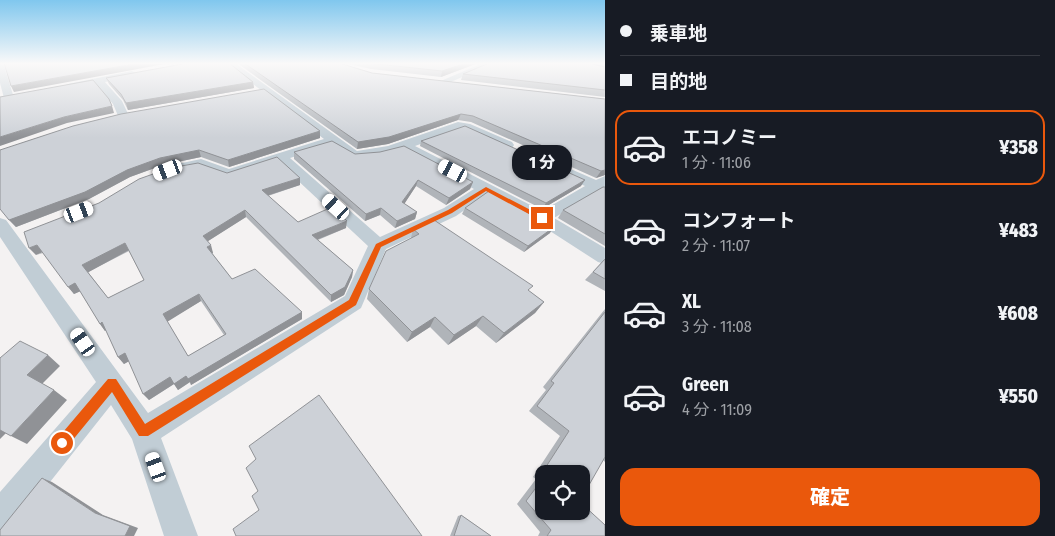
<!DOCTYPE html>
<html lang="ja">
<meta charset="utf-8">
<style>
:root{--surface:#171b24;--page:#242831;--text:#f1f3f6;--muted:#9ea1a6;--line:#363941;--accent:#ea580c}
body{margin:0;font-family:"Fira Sans Condensed","Noto Sans JP",sans-serif;background:var(--page);color:var(--text);height:100vh;display:flex;flex-direction:column;font-size:19px;white-space:nowrap}
*{box-sizing:border-box;margin:0}
p{font-size:16px;color:var(--muted)}
.icon{flex:none;width:28px;height:28px;fill:none;stroke:currentColor;stroke-width:2;stroke-linecap:round;stroke-linejoin:round}
.map{position:relative;flex:1;overflow:hidden}
.side{display:flex;flex-direction:column;background:var(--surface);width:450px}
.side>*{flex:none}
.top-card{display:grid;align-content:center;height:110px;padding:0 15px;background:var(--surface)}
.fabs{position:absolute;left:535px;top:465px;display:grid;gap:10px}
.fabs a{display:grid;place-items:center;width:55px;height:55px;border-radius:10px;background:var(--surface);box-shadow:0 1px 4px #0004;font-size:25px}
.end{position:absolute;width:22px;height:22px;margin:-11px;border:6px solid #ea580c;background:#fff;box-shadow:0 0 0 2px #fff}
.from{border-radius:50%}
.bubble{position:absolute;height:35px;border-radius:15px;background:var(--surface);box-shadow:0 1px 4px #0004;font-size:16px;font-weight:800;line-height:35px;text-align:center}
.car{position:absolute;width:15px;height:30px;margin:-15px -8px;border-radius:6px;box-shadow:0 0 4px 1px #0007;background:linear-gradient(#fff 24%,#345 0 40%,#fff 0 76%,#345 0 86%,#fff 0)}
.top-card b{display:flex;align-items:center;gap:18px;height:48px;font-size:19px}
.top-card b+b{border-top:1px solid var(--line)}
.top-card i{width:12px;height:12px;background:var(--text)}
ul{padding:0;list-style:none}
li{display:flex;align-items:center;gap:15px;height:75px;margin:0 10px 8px;padding:0 5px;border:2px solid transparent;border-radius:15px}
li div{flex:1}
li b{display:block;font-size:19px}
li em{font-style:normal;font-weight:800}
li.current{border-color:var(--accent)}
li>.icon{width:45px;height:45px;stroke-width:1.5}
.button{display:flex;gap:10px;margin-top:auto;padding:10px 15px}
.button a{flex:1;height:58px;border-radius:15px;background:var(--accent);color:#fff;font-size:20px;font-weight:800;line-height:58px;text-align:center}
main{display:flex;flex:1;min-height:0}
.map>svg:first-child{display:block}
.lines{fill:none;stroke-linecap:round;stroke-linejoin:round}
.street{fill:#c1cdd5;fill-rule:evenodd}
.primary{fill:#afc3d3;fill-rule:evenodd}
.wall{fill:#b0b4b9;fill-rule:evenodd}
.shaded-wall{fill:#909296}
.building{fill:#cdd1d7;stroke:#909296;fill-rule:evenodd}
.route{fill:#ea580c}
</style>
<main>
<div class="map">
<svg width="605" height="536" viewBox="0 0 605 536">
<rect width="100%" height="100%" fill="#f4f2f2"/>
<g class="lines">
<!-- street -->
<path class="street" d="M0,63L4,66L14,98L13,100L9,101L4,98L0,83Z
M226,63H235L357,151L388,146L458,122L470,124L512,142L514,145L512,148L507,149L459,130L415,146L542,211L585,186L556,173L554,170L556,167H566L596,180L605,176V195L597,192L554,218L605,248V264L598,262L536,222L486,195L456,216L386,249L361,308L161,438L198,536H164L132,439L111,405L12,530L0,535V492L96,382L0,237V218L6,220L148,413L345,296L368,246L278,162L228,178L200,168L173,173L166,169L168,166L201,159L229,169L324,139ZM332,145L354,159L379,157L403,151L474,189L444,208L380,237L290,158Z
M483,63H494L444,85L436,83Z
M132,71L137,74L135,76L105,82L122,101L129,116L123,119L119,118L113,104L96,84L68,90L63,87L68,84Z"/>
<!-- primary -->
<path class="primary" d="M594,63H605V68L596,65Z"/>
</g>
<!-- wall -->
<path class="wall" d="M237,63H339L372,73L605,99V175L596,178L471,122L458,120L388,144L357,149Z
M344,63H478L441,77L371,69Z
M605,67V97L461,80L463,74Z
M106,78L253,82L254,88L128,110L123,100L109,84Z
M320,131V138L229,167L201,157L163,165L130,177L89,199L16,227L0,209V150Z
M421,141L581,186L542,209L420,146Z
M294,152L355,154L473,182L470,189L446,205L416,186L404,204L417,212L415,219L395,228L380,215L365,221L294,159Z
M227,173L300,185L268,196L298,222L346,228L318,240L353,270L352,277L344,295L331,302L246,217L208,241L213,253H212L232,279L302,319L191,385L190,382L178,390L174,384L149,400L129,361L124,364L118,357L106,330L105,331L100,324L80,291L74,294L43,253L36,255ZM129,251L144,280L108,298L88,272ZM201,301L224,335L188,356L167,321Z
M605,187V246L558,218L563,210Z
M465,208L550,233L524,252L462,214Z
M413,229L529,291L544,302L535,313L496,343L476,326L448,345L430,327L407,342L367,299L369,289L411,238Z
M605,259V291L585,280Z
M605,309V462L603,460L544,474V511L605,536H538L540,532L517,504L536,479L533,477L560,436L529,411L546,390L543,387Z
M461,515L491,536H450L458,516Z"/>
<!-- shaded-wall -->
<path class="shaded-wall" d="M139,63H170L14,92L11,86Z
M466,63H478L441,77L442,71Z
M253,82L254,88L128,110L126,103Z
M112,106L114,113L67,123L0,146V137L64,117Z
M461,114L458,120L388,144L357,149L358,142Z
M320,131V138L229,167L228,160Z
M199,150L201,157L163,165L130,177L89,199L16,227L9,220L127,170L160,158Z
M605,170V175L596,178L601,171Z
M300,178V185L263,197L262,190Z
M418,180L416,186L401,209L402,202Z
M585,180L581,186L542,209L546,203Z
M473,182L470,189L446,205L449,198Z
M381,208L380,215L365,221L366,214Z
M245,210L246,217L205,243L203,236Z
M417,212L415,219L395,228L397,221Z
M347,221L346,228L311,242L312,235Z
M554,227L550,233L524,252L528,246Z
M125,243L129,250L87,273L82,265Z
M37,245L43,252L36,255L29,248Z
M211,245L213,253L209,255L207,247Z
M353,270L352,277L344,295L331,302V295Z
M75,283L81,291L74,294L68,287Z
M199,294L201,301L167,322L163,314Z
M544,302L535,313L496,343L504,333Z
M302,312V319L191,385L190,382L178,390L174,384L149,400L143,394L170,377Z
M483,316L476,326L448,345L454,335Z
M435,317L430,327L407,342L412,332Z
M102,322L108,329L105,331L100,324Z
M125,353L131,360L124,364L118,357Z
M48,355L60,366L41,385L27,375Z
M54,390L67,400L27,444L11,436Z
M0,429L7,432L0,439Z
M42,478L52,482L103,515L138,528L134,536H125L95,513Z"/>
<!-- building -->
<path class="building" d="M4,63H139L11,86Z
M188,63H229L253,82L126,103L121,94L106,78Z
M244,63H339L372,73L605,99V170L601,171L473,116L461,114L389,137L358,142Z
M368,63H466L442,71Z
M489,63H588L605,67V90L463,74Z
M93,80L109,99L112,106L64,117L0,137V97Z
M264,89L320,131L228,160L199,150L160,158L127,170L85,192L9,220L0,209V150L73,126L121,114Z
M465,126L585,180L546,203L421,141Z
M332,141L355,154L380,152L404,146L473,182L449,198L418,180L402,202L417,212L397,221L381,208L366,214L294,152Z
M277,157L300,178L262,190L298,222L332,207L347,221L312,235L353,270L345,287L331,295L245,210L203,236L211,245L207,247L232,279L255,269L302,312L188,379L186,376L174,384L170,377L143,394L125,353L118,357L102,322L100,324L75,283L68,287L37,245L29,248L24,232L99,203L139,179L170,168L198,163L227,173ZM125,243L144,280L108,298L82,265ZM199,294L226,334L188,356L163,314Z
M603,187H605V234L563,210Z
M489,191L554,227L528,246L465,208Z
M434,220L533,286L528,290L544,302L504,333L483,316L454,335L435,317L412,332L369,289L386,251L419,234L413,229Z
M605,259V279L593,272Z
M605,312V457L581,499V474H544L542,473L569,431L537,406L554,383L551,381Z
M20,341L48,355L27,375L54,390L11,436L0,430V358Z
M319,395L422,536H236L233,529L259,510L252,496L258,491L246,468L256,459L249,446Z
M544,477V511H581V503L605,525V536H547L551,530L526,501Z
M42,478L95,513L130,526L125,536H0V530Z
M461,515L491,536H454Z"/>
<!-- sky -->
<linearGradient id="sky" x2="0" y2="1"><stop stop-color="#80c7ee"/><stop offset="0.46" stop-color="#faf9f9"/><stop offset="1" stop-color="#faf9f9" stop-opacity="0"/></linearGradient>
<rect width="605" height="138" fill="url(#sky)"/>
<!-- route -->
<path class="route" d="M486,187L546,218L540,220L486,191L452,213L381,247L356,305L148,436H139L112,392L67,447L62,449L58,447L56,443L58,438L108,379H116L145,424L349,300L376,244L448,210Z"/>
</svg>
<div class="fabs">
<a><svg class="icon" aria-label="locate" viewBox="0 0 24 24"><circle cx="12" cy="12" r="6"/><path d="M12 2v4M12 18v4M2 12h4M18 12h4"/></svg></a>
</div>
<i class="end from" style="left:62px;top:443px"></i>
<i class="end" style="left:542px;top:218px"></i>
<div class="bubble" style="left:512px;top:145px;width:60px">1 分</div>
<i class="car" style="left:168px;top:170px;rotate:249deg"></i>
<i class="car" style="left:453px;top:171px;rotate:297deg"></i>
<i class="car" style="left:336px;top:207px;rotate:312deg"></i>
<i class="car" style="left:79px;top:212px;rotate:69deg"></i>
<i class="car" style="left:83px;top:342px;rotate:325deg"></i>
<i class="car" style="left:156px;top:467px;rotate:340deg"></i>
</div>
<section class="side">
<div class="top-card">
<b><i class="from"></i>乗車地</b>
<b><i></i>目的地</b>
</div>
<ul>
<li class="current"><svg class="icon" aria-label="car" viewBox="0 0 24 24"><path d="M5 17H2v-5l4-1 3-4h7l3 4 3 1v5h-3M9 17h6M6 11h13"/><circle cx="7" cy="17" r="2"/><circle cx="17" cy="17" r="2"/></svg><div><b>エコノミー</b><p>1 分 · 11:06</p></div><em>¥358</em></li>
<li><svg class="icon" aria-label="car" viewBox="0 0 24 24"><path d="M5 17H2v-5l4-1 3-4h7l3 4 3 1v5h-3M9 17h6M6 11h13"/><circle cx="7" cy="17" r="2"/><circle cx="17" cy="17" r="2"/></svg><div><b>コンフォート</b><p>2 分 · 11:07</p></div><em>¥483</em></li>
<li><svg class="icon" aria-label="car" viewBox="0 0 24 24"><path d="M5 17H2v-5l4-1 3-4h7l3 4 3 1v5h-3M9 17h6M6 11h13"/><circle cx="7" cy="17" r="2"/><circle cx="17" cy="17" r="2"/></svg><div><b>XL</b><p>3 分 · 11:08</p></div><em>¥608</em></li>
<li><svg class="icon" aria-label="car" viewBox="0 0 24 24"><path d="M5 17H2v-5l4-1 3-4h7l3 4 3 1v5h-3M9 17h6M6 11h13"/><circle cx="7" cy="17" r="2"/><circle cx="17" cy="17" r="2"/></svg><div><b>Green</b><p>4 分 · 11:09</p></div><em>¥550</em></li>
</ul>
<div class="button"><a>確定</a></div>
</section>
</main>
